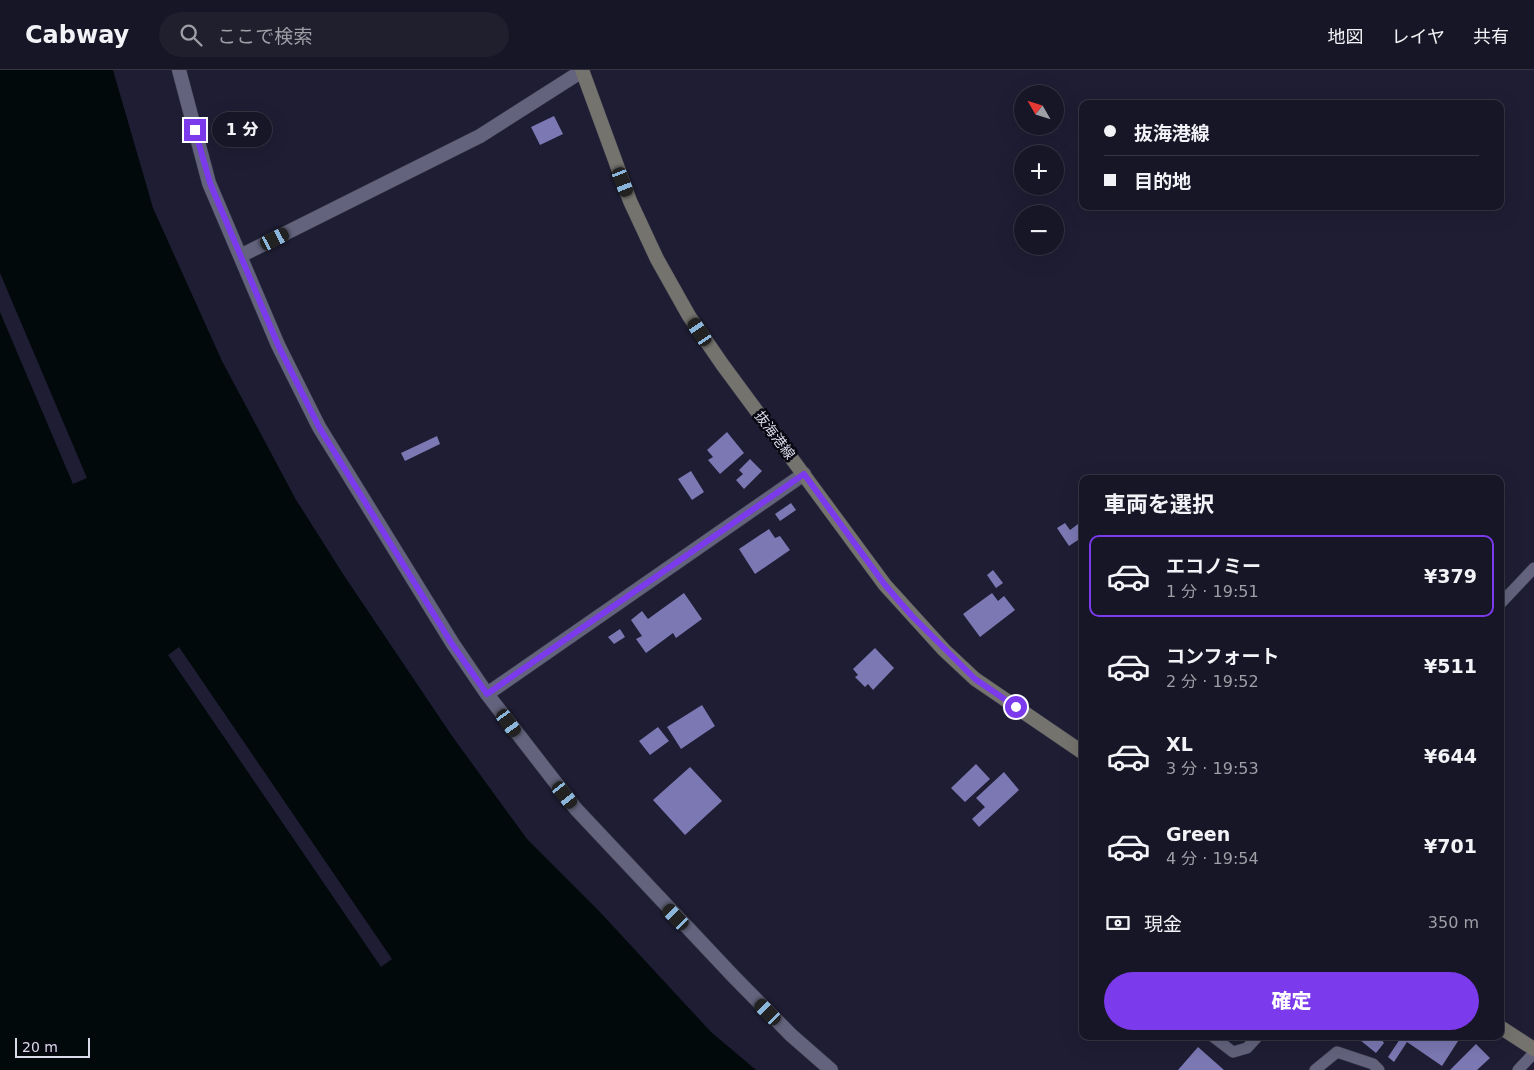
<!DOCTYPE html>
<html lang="ja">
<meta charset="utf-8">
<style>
:root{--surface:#161626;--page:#1f1f2e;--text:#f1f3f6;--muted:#9e9fa7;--line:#353543;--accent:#7c3aed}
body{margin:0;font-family:"DejaVu Sans","Noto Sans JP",sans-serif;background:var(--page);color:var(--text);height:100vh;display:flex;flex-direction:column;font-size:19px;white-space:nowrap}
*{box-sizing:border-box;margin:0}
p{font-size:16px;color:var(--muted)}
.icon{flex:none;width:28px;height:28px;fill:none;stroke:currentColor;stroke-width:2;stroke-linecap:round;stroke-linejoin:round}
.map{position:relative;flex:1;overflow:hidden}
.side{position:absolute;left:1079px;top:405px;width:425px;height:565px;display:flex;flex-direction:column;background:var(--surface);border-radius:10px;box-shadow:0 5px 20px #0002,0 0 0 1px var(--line)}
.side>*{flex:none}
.banner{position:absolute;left:1079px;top:30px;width:425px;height:110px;border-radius:10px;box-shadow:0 5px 20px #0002,0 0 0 1px var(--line);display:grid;align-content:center;height:110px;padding:0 25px;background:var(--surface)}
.needle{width:32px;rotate:309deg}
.fabs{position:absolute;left:1014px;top:15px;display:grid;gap:10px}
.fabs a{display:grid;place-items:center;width:50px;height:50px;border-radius:50%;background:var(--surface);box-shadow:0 5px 20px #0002,0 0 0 1px var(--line);font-size:25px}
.scale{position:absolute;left:15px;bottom:12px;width:75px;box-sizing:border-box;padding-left:5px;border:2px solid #dadbea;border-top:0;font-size:14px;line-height:18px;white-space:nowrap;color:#dadbea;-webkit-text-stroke:4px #090812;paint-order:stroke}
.end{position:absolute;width:22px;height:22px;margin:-11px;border:6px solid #7c3aed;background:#fff;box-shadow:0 0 0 2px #fff}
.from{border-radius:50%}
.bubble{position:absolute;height:35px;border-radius:18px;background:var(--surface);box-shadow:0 5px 20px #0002,0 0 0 1px var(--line);font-size:16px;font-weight:800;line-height:35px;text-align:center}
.car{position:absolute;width:15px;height:30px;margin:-15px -8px;border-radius:6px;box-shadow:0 0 4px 1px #0007;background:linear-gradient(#222 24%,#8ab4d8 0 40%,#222 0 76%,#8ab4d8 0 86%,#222 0)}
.banner b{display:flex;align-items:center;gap:18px;height:48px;font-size:19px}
.banner b+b{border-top:1px solid var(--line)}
.banner i{width:12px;height:12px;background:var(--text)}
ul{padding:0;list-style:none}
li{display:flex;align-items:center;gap:15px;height:82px;margin:0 10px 8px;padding:0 15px;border:2px solid transparent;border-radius:10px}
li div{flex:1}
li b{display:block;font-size:19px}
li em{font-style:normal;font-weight:800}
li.on{border-color:var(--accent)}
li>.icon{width:45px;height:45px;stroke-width:1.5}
h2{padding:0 25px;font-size:22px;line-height:60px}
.pay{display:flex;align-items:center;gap:12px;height:55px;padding:0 25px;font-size:19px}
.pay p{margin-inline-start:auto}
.action{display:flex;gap:10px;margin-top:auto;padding:10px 25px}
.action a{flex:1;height:58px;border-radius:30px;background:var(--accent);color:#fff;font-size:20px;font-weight:800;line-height:58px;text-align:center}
header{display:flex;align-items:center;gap:30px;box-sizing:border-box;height:70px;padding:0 25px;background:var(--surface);border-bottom:1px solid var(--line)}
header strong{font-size:24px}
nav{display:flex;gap:28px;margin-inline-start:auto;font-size:18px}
.search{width:350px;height:45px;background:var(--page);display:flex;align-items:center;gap:12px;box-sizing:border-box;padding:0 18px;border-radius:28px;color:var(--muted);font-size:19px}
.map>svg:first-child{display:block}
.water{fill:#02090b}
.pier{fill:#1e1d33}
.building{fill:#7b78b3}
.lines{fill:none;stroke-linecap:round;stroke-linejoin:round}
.service-casing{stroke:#3a394c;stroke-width:12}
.minor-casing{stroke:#3a394c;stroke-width:15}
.secondary-casing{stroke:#3a394c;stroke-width:15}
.service{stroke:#63637d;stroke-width:11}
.minor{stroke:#63637d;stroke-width:14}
.secondary{stroke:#74736d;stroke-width:14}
.route{stroke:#7c3aed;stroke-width:6}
.labels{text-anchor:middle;stroke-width:5;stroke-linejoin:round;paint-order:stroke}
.street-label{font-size:14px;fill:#dadbea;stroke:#090812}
</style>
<header>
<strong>Cabway</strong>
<div class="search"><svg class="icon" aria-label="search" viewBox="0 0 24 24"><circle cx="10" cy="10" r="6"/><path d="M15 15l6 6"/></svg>ここで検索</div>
<nav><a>地図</a><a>レイヤ</a><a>共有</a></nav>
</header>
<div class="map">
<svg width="1534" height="1000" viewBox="0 0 1534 1000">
<rect width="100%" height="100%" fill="#1e1d33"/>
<!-- water -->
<path class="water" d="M0,0H113L153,138L222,291L295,428L343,504L452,666L527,769L599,841L711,962L756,1000H0Z"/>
<!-- pier -->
<path class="pier" d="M0,203L87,408L73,414L0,242Z
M179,577L392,889L381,897L168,585Z"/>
<!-- building -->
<path class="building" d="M554,46L563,64L540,75L531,57Z
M727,362L744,383L720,404L708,390L713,387L707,380Z
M437,366L440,374L405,391L401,383Z
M750,389L762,401L744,419L736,410L743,404L739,400Z
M691,401L704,422L692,430L678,409Z
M791,433L796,440L780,451L775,444Z
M1082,451V477L1078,470L1069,476L1057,458L1065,453L1070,460Z
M769,459L775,468L780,466L790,480L755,504L739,479Z
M993,500L1003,513L996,518L987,505Z
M684,523L702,549L676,568L673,563L646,583L636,569L642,566L631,550L642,541L648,549Z
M992,523L998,531L1004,526L1015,540L980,567L963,544Z
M620,559L625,567L614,574L608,567Z
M875,578L894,598L873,620L868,614L865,617L855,607L858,605L853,599Z
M702,635L715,656L681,679L667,657Z
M658,657L669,671L650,685L639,671Z
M976,694L990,709L965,732L951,718Z
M690,697L722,731L685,765L653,730Z
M1004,702L1019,720L979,757L972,749L985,737L976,728Z
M1355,966H1379L1384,973L1376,983Z
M1402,966H1457L1460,968L1442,996L1407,972L1394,992L1388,987Z
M1476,974L1490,988L1477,1000H1450Z
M1198,977L1224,1000H1178Z"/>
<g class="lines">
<!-- service casing -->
<g class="service-casing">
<path id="service" d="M1500,534L1534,498
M1212,966L1233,982L1247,978L1258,966
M1315,1000L1337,982L1373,994L1379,1000
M1518,1000L1534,983"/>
</g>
<!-- minor casing -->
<g class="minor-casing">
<path id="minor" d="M179,0L209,113L278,275L319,357L453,574L487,624L804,404
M240,186L480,66L582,1
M487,624L576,739L734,907L791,965L831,1000"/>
</g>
<!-- secondary casing -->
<g class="secondary-casing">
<path id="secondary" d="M582,0L630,131L657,189L689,246L722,294L885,515L944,580L975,609L1082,682
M1500,957L1534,979"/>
</g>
<!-- service -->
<use href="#service" class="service"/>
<!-- minor -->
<use href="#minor" class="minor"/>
<!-- secondary -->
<use href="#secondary" class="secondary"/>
</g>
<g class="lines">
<!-- route -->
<path class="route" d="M195,60L210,113L278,275L319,357L452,574L487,624L804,404L885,515L912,546L975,609L1016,637"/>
</g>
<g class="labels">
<!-- street labels -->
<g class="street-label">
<text transform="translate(775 365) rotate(53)" y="5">抜海港線</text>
</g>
</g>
</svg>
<div class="fabs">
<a><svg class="needle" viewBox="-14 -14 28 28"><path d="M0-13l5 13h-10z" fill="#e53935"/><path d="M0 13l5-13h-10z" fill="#9e9fa7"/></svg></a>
<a>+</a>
<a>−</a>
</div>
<div class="scale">20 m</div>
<i class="end from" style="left:1016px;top:637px"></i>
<i class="end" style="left:195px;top:60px"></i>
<div class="bubble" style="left:212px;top:42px;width:60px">1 分</div>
<i class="car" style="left:623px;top:112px;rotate:159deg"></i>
<i class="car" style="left:275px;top:169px;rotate:63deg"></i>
<i class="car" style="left:700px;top:262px;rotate:326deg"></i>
<i class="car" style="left:509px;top:653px;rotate:144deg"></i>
<i class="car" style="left:565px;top:725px;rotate:141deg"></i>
<i class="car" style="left:676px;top:847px;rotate:316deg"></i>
<i class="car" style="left:768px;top:942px;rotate:315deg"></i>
<div class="banner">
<b><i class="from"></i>抜海港線</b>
<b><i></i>目的地</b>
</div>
<section class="side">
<h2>車両を選択</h2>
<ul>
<li class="on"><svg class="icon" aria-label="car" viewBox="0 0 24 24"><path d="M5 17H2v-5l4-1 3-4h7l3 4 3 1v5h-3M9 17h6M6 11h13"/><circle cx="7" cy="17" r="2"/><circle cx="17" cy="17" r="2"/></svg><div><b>エコノミー</b><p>1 分 · 19:51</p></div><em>¥379</em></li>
<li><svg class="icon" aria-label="car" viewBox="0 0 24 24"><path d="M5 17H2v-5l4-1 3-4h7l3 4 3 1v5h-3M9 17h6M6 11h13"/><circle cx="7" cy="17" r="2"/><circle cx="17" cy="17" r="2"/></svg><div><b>コンフォート</b><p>2 分 · 19:52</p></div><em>¥511</em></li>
<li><svg class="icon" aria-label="car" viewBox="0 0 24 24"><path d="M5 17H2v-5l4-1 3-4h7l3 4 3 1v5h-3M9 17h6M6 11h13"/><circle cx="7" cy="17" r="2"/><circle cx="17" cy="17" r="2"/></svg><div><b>XL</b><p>3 分 · 19:53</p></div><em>¥644</em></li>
<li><svg class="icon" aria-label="car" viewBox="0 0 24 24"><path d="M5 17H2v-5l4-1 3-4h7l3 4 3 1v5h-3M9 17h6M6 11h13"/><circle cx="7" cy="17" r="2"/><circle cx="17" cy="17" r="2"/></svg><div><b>Green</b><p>4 分 · 19:54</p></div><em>¥701</em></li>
</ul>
<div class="pay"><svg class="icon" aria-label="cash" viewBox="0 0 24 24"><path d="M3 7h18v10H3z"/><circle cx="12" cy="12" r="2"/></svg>現金<p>350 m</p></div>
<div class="action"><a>確定</a></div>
</section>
</div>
